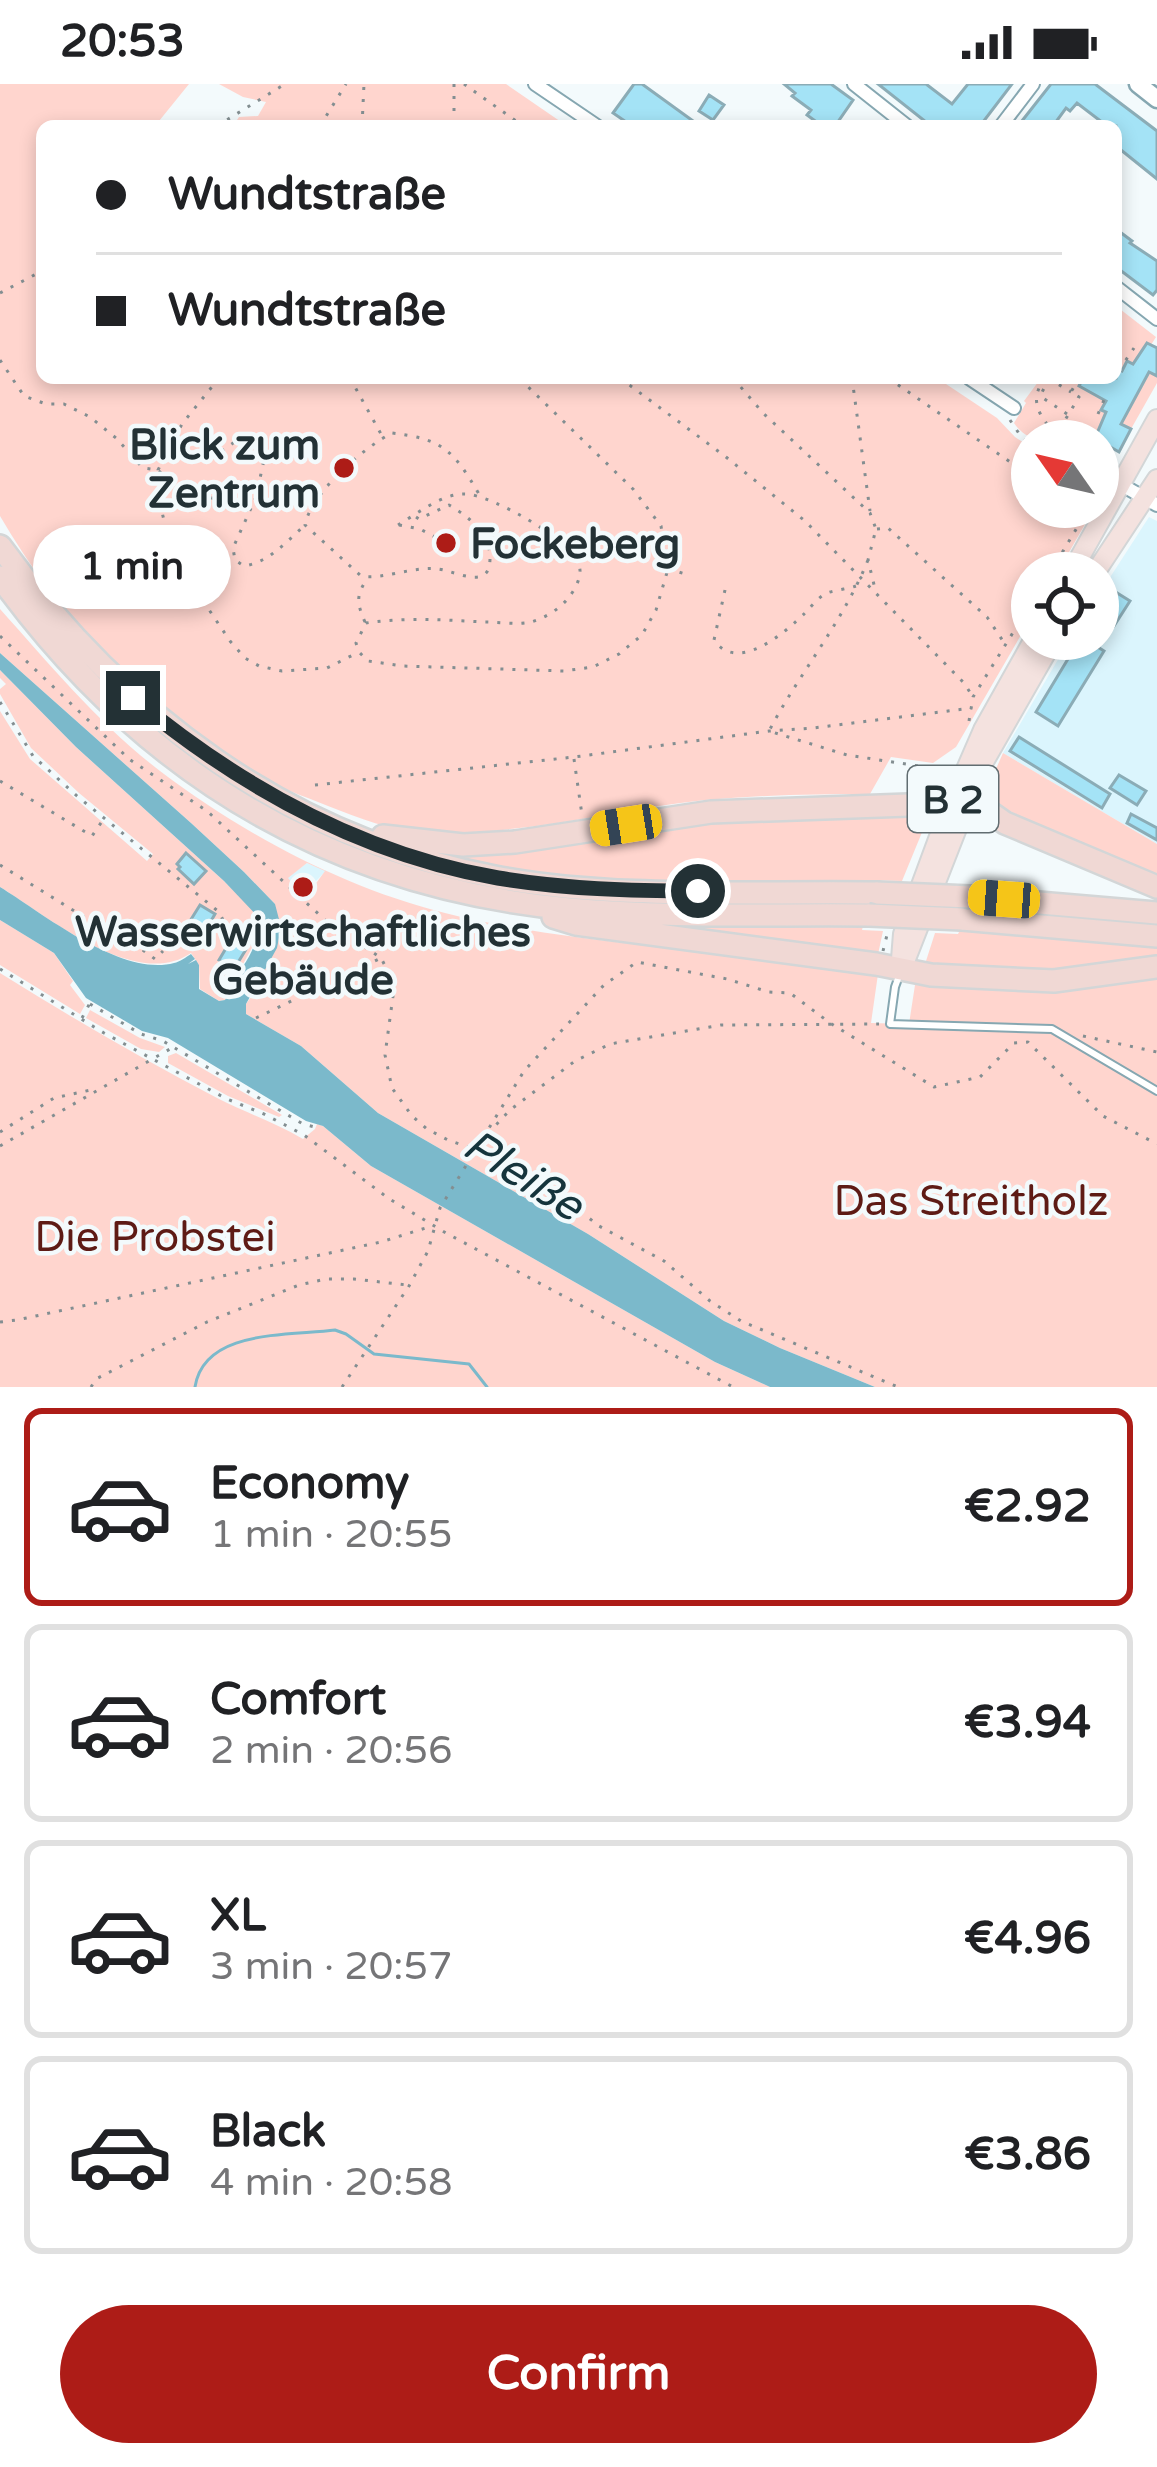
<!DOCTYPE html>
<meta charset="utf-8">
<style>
:root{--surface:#fff;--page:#f6f6f6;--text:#202124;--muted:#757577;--line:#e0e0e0;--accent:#ad1c17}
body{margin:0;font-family:"Varela Round",sans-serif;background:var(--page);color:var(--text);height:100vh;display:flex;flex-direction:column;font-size:45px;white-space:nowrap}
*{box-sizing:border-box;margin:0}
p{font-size:39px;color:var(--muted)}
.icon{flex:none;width:66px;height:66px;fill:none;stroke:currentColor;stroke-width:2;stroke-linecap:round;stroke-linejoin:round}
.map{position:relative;height:1303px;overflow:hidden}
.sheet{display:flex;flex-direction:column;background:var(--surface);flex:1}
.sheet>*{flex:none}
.top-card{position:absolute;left:36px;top:36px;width:1086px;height:264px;border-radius:18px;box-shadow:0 6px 18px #0003;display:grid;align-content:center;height:264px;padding:0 60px;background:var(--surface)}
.needle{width:78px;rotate:304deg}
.tools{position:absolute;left:1011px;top:336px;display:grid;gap:24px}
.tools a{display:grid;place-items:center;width:108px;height:108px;border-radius:50%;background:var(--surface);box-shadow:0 6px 18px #0003;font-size:60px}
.end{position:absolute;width:54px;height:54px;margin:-27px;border:15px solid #233135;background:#fff;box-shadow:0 0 0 6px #fff}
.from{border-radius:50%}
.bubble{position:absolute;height:84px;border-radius:42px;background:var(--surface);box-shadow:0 6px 18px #0003;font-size:39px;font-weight:700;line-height:84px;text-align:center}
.car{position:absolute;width:36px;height:72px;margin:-36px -18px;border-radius:15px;box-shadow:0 0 9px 3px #0007;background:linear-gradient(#f5c518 24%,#345 0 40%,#f5c518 0 76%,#345 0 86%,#f5c518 0)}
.top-card b{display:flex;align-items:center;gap:42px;height:114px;font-size:45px}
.top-card b+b{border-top:3px solid var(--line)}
.top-card i{width:30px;height:30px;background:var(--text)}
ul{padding:21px 0 0;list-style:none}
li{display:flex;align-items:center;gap:36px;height:198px;margin:0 24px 18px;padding:0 36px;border:6px solid var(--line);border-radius:18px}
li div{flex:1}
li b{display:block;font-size:45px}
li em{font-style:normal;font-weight:700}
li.selected{border-color:var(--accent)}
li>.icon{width:108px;height:108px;stroke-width:1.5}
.primary-button{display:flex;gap:24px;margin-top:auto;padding:24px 60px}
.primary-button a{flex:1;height:138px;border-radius:72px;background:var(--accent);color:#fff;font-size:48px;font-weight:700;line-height:138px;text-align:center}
.status{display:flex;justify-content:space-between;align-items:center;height:84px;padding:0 60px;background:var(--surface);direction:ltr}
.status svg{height:33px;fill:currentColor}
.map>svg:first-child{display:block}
.built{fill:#dbf5fd}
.green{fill:#ffd5ce;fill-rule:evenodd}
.water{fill:#7bb9cb}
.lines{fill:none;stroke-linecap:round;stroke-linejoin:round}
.stream{stroke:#7bb9cb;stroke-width:3}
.building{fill:#a4e3f6;stroke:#8bacb6;stroke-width:3}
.service-casing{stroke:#86a7b1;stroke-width:10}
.minor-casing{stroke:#86a7b1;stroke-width:16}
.secondary-casing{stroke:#86a7b1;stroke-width:21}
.primary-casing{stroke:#d3d6d7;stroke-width:22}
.trunk-casing{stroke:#d3d6d7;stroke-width:26}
.path{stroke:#838e91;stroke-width:3;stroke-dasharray:3 9;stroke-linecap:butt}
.service{stroke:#fff;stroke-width:6}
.minor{stroke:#fff;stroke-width:12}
.secondary{stroke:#fff;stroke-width:16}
.primary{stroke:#f4e2df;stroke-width:18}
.trunk{stroke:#f0d8d4;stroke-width:21}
.trunk-bridge-casing{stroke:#d3d6d7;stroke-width:26;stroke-linecap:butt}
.trunk-bridge{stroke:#f0d8d4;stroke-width:21}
.route{stroke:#233135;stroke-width:15}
.poi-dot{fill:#ad1c17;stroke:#f3fafc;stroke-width:4.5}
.labels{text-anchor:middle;stroke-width:9;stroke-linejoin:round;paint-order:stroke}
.shield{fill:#f3fafc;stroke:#616d71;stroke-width:3}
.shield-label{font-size:39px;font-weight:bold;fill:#233135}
.poi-label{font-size:42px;font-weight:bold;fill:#233135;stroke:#f3fafc;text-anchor:end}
.park-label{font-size:42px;fill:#5e1b15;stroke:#f3fafc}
.water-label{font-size:45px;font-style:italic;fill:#15343c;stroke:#f3fafc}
</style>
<div class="status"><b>20:53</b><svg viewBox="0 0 49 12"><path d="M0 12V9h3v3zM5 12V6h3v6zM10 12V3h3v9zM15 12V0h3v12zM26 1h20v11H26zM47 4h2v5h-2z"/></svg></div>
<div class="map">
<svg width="1157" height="1303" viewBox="0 0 1157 1303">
<rect width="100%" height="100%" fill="#f3fafc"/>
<!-- built -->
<path class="built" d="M1149,433L1157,437V760L1003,669L1070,555H1098V512Z
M307,779L326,787L302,811L287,794Z"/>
<!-- green -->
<path class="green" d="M0,0H189L155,42H42V294H937L997,334L1015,353L1032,364V423H1095L1057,489H1032V532L956,663L933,679L891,673L870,710C815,710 760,711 705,716C612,726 520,753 425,748C391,747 359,734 328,722C303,712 276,703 253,689C147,628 61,537 0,432Z
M219,0H506L567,42H233L239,33L258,32L266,18L243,13Z
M1116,222L1156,253L1090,357C1062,357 1031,365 1014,339L1026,319L1024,317L1041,294H1116Z
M1149,288L1157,292V299L1131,345L1121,340Z
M0,525C51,582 100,641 160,687C243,750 344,804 445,829C513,846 582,854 652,862C727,872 803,881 878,890L871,939L909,940L915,901L1020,905L1157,895V1303H875L780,1264L724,1237L588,1150L378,1029L301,962L246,930V920L256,906L275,820L244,788L191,739L0,569ZM307,779L325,787L317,798L301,810L288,794Z
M0,586L76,663L224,797L257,830L259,851L237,891L231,896L234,900L225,916L219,917L200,905L199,881L191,869C136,907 49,833 0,803V627L30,675L147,777L153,770L79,709L31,664L0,610V605L6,600L0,594Z
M1003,669L1157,760V794L1112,776L993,719L988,703Z
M932,724L902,797C792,792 675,807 563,794C509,788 455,775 402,761L711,734Z
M0,836L54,869L73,897L70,901L85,921L80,930L0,881Z
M731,837L863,842L862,846L883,847L877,875L680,848L643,838Z
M960,846L1157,862V874L1024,889L931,884L926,877L935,849L958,850Z
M0,889C72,934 144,976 219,1015C247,1029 276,1039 303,1055L315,1045L317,1040L323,1042L371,1082L715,1278L770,1303H0Z
M90,926L140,954L165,963L159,968L141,965L86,934Z
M176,969L282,1031L279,1033L228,1012L168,979V972Z"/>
<!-- water -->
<path class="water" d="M0,569L191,739L244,788L275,820L281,843L277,864L246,920V930L301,962L378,1029L588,1150L724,1237L780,1264L875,1303H770L715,1278L371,1082L323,1042L306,1037L168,954L142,947L86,914L54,869L0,836V803C44,830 121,893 174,879C180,878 186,873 191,870L195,875L188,880L196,876L199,881V905L219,917L225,916L233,900L231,896C247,881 260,857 259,834L224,797L76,663L0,586Z"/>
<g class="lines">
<!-- stream -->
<path class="stream" d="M195,1303C204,1245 288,1252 335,1246L346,1250L374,1270L469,1280L487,1303"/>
</g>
<!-- building -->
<path class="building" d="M634,0H642L700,42H632L613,29Z
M784,0H831L853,16L835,42H822L807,31L811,26L792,12L795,9Z
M878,0H926L952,20L968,0H1012L980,42H931Z
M1051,0H1095L1157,47V95L1116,62V42H1107L1077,19L1070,27L1066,24L1053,42H1018Z
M709,11L724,21L713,36L699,27Z
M1116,145L1132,157L1130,159L1157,177V206L1153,211L1116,183Z
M1147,259L1157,264V292L1149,288L1121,340L1131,345L1119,368L1095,354L1106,328L1101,326L1106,317L1079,302L1083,294H1116V284L1122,287L1127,277L1133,280Z
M1114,507L1130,517L1114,542L1099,532Z
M1080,555H1085L1104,567L1058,642L1036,628Z
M1019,653L1110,710L1102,724L1010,667Z
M1119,691L1146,707L1137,721L1110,704Z
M1131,730L1157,744V756L1127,739Z
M186,769L206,787L194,800L178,785L180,783L177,780Z
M200,821L215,830L196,863L180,853Z
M238,844L253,854L234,885L219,876Z"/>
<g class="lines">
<!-- service casing -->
<g class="service-casing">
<path id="service" d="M899,892L895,903L890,940L1052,945L1157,1007"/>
</g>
<!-- minor casing -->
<g class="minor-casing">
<path id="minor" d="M535,0L597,42
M854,0L907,42
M1001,42L1033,0
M1116,203L1157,235
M969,294L1014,324
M1120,400L1157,421"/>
</g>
<!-- secondary casing -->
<g class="secondary-casing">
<path id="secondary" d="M1138,0L1157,15"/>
</g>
<!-- primary casing -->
<g class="primary-casing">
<path id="primary" d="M1071,489L1157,335
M1095,489L1157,395
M901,875L903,850L951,720L983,646L1034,555
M902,885L981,683L1054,555"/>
</g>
<!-- trunk casing -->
<g class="trunk-casing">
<path id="trunk" d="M0,462C123,631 287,754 495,793C616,816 753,807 877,809
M0,493C141,688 328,802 569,825C668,834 769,830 869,831
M971,707L985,725L1005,739L1157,803
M383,752L463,761L515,758L711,728L936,720L954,713
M970,813L1157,829
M553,833L576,840L876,880L931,891L1054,897L1157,883
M962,835L1157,852"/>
</g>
<!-- path -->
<path class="path" d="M454,0V42
M464,0L523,42
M217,42L285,0
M320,42L346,0
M362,42L364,0
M0,209L42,187
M0,276L24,312L46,320H64L90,333L116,354L143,384L158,386L172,400L249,427
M1119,286L1134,264
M219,294L182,340L158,386L161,424L169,457L183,487L230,557L245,574L259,582L282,587L327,584L357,569
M350,294L381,350
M620,294L726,373L805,437L964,599L973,613
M733,294L763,329L870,429L876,445L868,476L876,509
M852,294L870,427
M888,294L1032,393
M1045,294C1028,317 1039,331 1056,351L1079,313L1071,308L1079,294
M1067,330L1043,314L1041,310L1048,297H1053L1071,308
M1098,330L1104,316
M1010,336L1022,354L1032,361
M1058,351L1082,356
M163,378L186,369L223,366L239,355L255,360L265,371L256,413L233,464L235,476L244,482C269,478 285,459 303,443
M1075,423L1084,430
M416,433L419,435L449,421C468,432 489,449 490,472C490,478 490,486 485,490C475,499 450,486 438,485C412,482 383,496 361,492L305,441C311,409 363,364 392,349C443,355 453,366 479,410
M398,441C417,430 441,410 464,410C489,409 582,460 580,488C580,496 574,507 569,513C560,525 545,534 531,538C517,541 500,538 485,538C445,536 406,533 366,539L356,559L359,568L368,577L403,582L564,587L593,583L619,570L642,551L656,526L668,485L661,442L633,405L519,294
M399,441L420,445L446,459
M877,445L888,444L987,533L1005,560
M868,476C843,538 800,588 769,647L847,671L925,683L947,692
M668,485L689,491
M1050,489L1084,432
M725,506L714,556C737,590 785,549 805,529C812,522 818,513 827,509C835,506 847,505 856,502
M365,538C358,522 355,512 366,497
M0,552L129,675L207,727L325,836L381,874L391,893L393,912L385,971L392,1004L412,1032L427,1045L448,1056L497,1073L538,1094L599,1142L664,1177L710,1217L741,1237L898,1303
M0,618L33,672L77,712L219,828L223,836L210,859
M969,637L973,613L1032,518
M574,675L582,731
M0,697L92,752L103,736
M315,701L574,673L769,647L813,644L972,624
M0,781L110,849L137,858L172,865
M133,859L155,875L163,867
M883,867L888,847
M0,885L104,949L227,1015L264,1030L304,1051L388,1114L446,1149L733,1303
M90,920L141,950L163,957L303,1040L315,1043
M82,934L91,917
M256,934L379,875
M1083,952L1157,968
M0,1048L54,1014L95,1005
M480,1058L510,1026L575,977L610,960L721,941L879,940
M0,1062L170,965
M0,1238L17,1236L381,1158L432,1142
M91,1303L96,1295L207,1238L299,1201L326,1195H354L407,1201
M342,1303L409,1202L428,1167L440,1124L524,987L604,901L637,878L727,895L769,908L790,909L830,939L934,1003L980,993L1014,959L1028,958L1103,1032L1157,1060"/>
<!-- service -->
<use href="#service" class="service"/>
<!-- minor -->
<use href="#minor" class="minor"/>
<!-- secondary -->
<use href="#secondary" class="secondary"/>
<!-- primary -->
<use href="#primary" class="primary"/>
<!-- trunk -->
<use href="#trunk" class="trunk"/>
<!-- trunk-bridge casing -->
<g class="trunk-bridge-casing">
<path id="trunk-bridge" d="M877,809L970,813
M869,831L962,835"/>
</g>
<!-- trunk-bridge -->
<use href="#trunk-bridge" class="trunk-bridge"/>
</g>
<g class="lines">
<!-- route -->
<path class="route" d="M133,614C239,702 361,770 498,794C564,805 631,807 698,807"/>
</g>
<!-- markers -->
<g class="poi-dot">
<circle cx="344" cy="384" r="12"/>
<circle cx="446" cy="459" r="12"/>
<circle cx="303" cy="803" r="12"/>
</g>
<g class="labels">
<!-- shield labels -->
<rect class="shield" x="908" y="682" width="90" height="66" rx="9"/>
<g class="shield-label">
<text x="953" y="729">B 2</text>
</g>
<!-- poi labels -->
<g class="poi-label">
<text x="320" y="375">Blick zum<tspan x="320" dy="48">Zentrum</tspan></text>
<text x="470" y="474" text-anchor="start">Fockeberg</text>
<text x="303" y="862" text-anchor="middle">Wasserwirtschaftliches<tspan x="303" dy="48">Gebäude</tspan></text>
</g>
<!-- park labels -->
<g class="park-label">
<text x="971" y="1131">Das Streitholz</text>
<text x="155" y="1167">Die Probstei</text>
</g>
<!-- water labels -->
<g class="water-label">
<text transform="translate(524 1090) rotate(32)" y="16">Pleiße</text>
</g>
</g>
</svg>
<div class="tools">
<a><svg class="needle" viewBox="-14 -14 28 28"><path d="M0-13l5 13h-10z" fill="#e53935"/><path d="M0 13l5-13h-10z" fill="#757577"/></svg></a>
<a><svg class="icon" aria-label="locate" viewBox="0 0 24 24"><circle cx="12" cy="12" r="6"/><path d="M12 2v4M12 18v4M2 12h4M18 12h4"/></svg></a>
</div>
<i class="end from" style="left:698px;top:807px"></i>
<i class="end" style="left:133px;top:614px"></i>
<div class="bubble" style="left:33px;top:441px;width:198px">1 min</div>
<i class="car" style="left:626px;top:741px;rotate:261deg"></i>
<i class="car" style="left:1004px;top:815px;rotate:274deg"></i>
<div class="top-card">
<b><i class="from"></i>Wundtstraße</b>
<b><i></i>Wundtstraße</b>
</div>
</div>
<section class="sheet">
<ul>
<li class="selected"><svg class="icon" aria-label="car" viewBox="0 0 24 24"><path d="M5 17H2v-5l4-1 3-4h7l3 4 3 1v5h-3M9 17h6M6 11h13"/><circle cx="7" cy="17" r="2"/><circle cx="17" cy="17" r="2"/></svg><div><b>Economy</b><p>1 min · 20:55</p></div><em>€2.92</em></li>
<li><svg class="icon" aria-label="car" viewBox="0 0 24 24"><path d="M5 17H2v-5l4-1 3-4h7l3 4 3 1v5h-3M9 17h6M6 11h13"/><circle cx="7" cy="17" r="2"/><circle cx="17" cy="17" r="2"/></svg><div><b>Comfort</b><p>2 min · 20:56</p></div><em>€3.94</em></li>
<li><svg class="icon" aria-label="car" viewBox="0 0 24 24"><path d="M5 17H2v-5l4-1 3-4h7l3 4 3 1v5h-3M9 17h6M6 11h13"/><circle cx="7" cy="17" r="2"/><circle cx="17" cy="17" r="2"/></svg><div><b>XL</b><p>3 min · 20:57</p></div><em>€4.96</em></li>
<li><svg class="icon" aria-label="car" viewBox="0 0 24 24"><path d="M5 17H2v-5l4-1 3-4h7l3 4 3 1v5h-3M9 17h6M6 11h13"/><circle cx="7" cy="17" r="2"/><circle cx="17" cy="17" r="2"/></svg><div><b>Black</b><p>4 min · 20:58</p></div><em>€3.86</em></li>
</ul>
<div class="primary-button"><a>Confirm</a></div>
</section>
